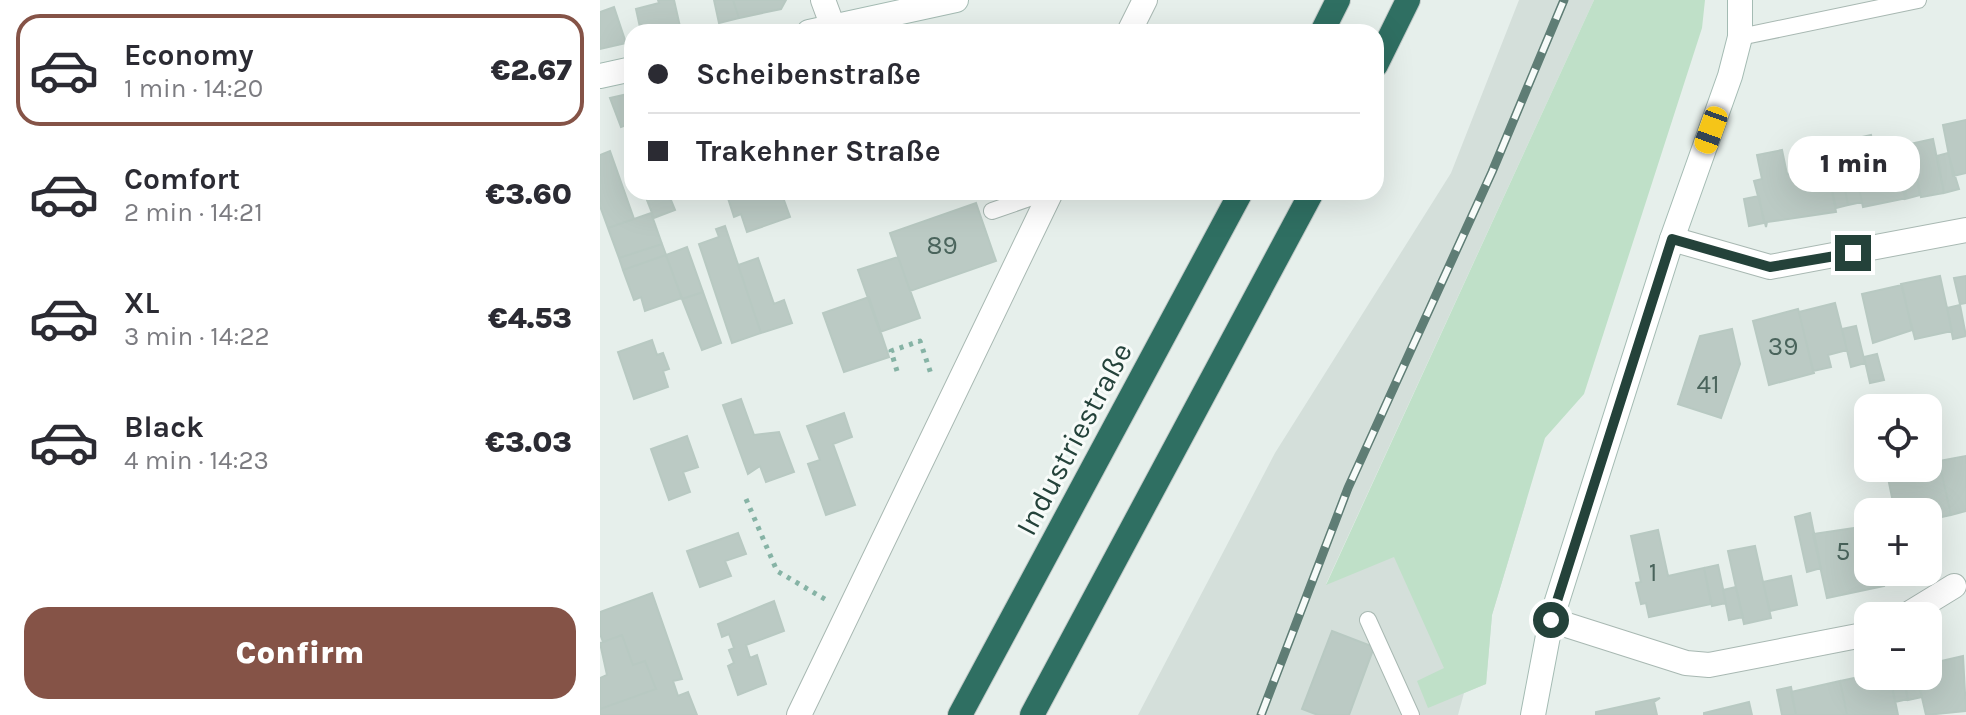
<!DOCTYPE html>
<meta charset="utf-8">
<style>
:root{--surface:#fff;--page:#f7f7f7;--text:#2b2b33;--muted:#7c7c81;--line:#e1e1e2;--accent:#855347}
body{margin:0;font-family:Karla,sans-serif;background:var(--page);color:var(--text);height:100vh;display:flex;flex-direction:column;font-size:30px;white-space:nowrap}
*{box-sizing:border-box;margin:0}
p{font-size:26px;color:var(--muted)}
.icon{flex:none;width:44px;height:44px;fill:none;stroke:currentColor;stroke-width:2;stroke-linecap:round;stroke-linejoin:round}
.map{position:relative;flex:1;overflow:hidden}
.details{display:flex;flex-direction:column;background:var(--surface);width:600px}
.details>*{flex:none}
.guide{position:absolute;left:24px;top:24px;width:760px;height:176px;border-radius:24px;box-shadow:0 8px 32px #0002;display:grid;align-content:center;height:176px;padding:0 24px;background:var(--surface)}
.controls{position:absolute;left:1254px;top:394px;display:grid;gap:16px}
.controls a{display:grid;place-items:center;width:88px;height:88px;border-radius:16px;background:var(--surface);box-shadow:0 8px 32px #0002;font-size:40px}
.end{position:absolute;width:36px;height:36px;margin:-18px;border:10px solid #24423a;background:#fff;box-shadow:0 0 0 4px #fff}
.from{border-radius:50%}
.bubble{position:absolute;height:56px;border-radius:24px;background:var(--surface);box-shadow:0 8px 32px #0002;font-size:26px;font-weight:800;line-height:56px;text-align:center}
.car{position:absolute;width:24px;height:48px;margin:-24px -12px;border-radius:10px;box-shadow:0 0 6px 2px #0007;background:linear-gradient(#f5c518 24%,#345 0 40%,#f5c518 0 76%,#345 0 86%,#f5c518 0)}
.guide b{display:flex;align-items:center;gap:28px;height:76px;font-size:30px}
.guide b+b{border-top:2px solid var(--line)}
.guide i{width:20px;height:20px;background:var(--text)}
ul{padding:14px 0 0;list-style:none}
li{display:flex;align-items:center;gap:24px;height:112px;margin:0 16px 12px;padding:0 8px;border:4px solid transparent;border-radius:24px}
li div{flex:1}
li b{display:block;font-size:30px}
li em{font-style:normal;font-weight:800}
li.current{border-color:var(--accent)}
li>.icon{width:72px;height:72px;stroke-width:1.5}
.button{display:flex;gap:16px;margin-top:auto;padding:16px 24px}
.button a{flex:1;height:92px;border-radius:24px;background:var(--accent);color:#fff;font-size:32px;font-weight:800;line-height:92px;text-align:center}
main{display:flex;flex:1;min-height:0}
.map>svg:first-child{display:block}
.built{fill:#d4dfda}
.green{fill:#bfe0c8}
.building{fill:#bbcac4;stroke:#b8c9c2;stroke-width:2}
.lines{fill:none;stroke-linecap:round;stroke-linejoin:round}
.lane-casing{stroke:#a8b8b2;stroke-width:18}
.street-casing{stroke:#a8b8b2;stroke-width:26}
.secondary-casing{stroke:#a4bbb3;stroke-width:26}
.highway-casing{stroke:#c2cac8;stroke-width:26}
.path{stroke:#86b3a5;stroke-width:5;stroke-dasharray:4 6;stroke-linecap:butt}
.lane{stroke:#fff;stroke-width:16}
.street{stroke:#fff;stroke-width:24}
.secondary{stroke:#fff;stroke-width:24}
.highway{stroke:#2f6f62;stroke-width:24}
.rail-casing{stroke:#5f7d75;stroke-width:9}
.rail{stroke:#f7fbf9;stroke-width:6;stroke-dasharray:18;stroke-linecap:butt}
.route{stroke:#24423a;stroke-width:10}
.labels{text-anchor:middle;stroke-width:6;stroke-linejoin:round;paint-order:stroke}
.number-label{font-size:26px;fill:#4a645c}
.street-label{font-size:30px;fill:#24423a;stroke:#f7fbf9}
</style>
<main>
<section class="details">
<ul>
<li class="current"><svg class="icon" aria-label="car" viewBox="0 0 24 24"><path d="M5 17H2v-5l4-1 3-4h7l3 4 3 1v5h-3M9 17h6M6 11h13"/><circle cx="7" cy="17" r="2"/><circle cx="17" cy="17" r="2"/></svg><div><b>Economy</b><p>1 min · 14:20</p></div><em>€2.67</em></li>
<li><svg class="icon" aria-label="car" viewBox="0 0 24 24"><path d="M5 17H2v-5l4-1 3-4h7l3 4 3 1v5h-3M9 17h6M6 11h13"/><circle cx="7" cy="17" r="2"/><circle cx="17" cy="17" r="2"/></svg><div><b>Comfort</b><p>2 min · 14:21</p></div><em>€3.60</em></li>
<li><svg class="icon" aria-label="car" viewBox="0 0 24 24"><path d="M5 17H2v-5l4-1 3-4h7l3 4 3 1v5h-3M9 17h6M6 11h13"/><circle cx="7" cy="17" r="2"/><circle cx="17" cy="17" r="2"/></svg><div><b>XL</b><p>3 min · 14:22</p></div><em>€4.53</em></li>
<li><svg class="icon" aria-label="car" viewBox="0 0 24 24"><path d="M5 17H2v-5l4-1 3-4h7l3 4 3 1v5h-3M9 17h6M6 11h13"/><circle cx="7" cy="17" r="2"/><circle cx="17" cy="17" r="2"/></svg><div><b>Black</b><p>4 min · 14:23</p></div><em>€3.03</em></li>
</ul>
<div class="button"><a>Confirm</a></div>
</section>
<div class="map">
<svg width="1366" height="715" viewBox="0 0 1366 715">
<rect width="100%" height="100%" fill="#e6efeb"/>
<!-- built -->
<path class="built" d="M919,0H994L726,584L926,502L892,615L886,684L864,693L858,715H538L675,453L851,173Z"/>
<!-- green -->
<path class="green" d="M994,0H1105L1102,28L984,394L945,438L892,615L886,684L828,708L817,681L844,668L794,557L726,585Z"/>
<!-- building -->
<path class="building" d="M58,0H74L81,31L41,32L36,9L59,3Z
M114,0H133L139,18L119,23Z
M133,0H186L181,9L139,18Z
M14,7L26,43L0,49V12Z
M32,93V123L21,127L10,98Z
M1366,120V173L1353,176L1343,125Z
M1271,135L1275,154L1298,150L1307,198L1263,207L1249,140Z
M1333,139L1344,193L1321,197L1310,144Z
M1249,140L1262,202L1248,205L1236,143Z
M1310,147L1320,195L1305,199L1298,150Z
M1182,150L1187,174L1227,166L1236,212L1167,222L1166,227L1154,181L1162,179L1157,155Z
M10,151L34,219L8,228L0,206V155Z
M1348,153L1359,189L1344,193L1337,156Z
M1240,164L1248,205L1236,208L1227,167Z
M126,192H181L190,217L147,232L141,214L134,217Z
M68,193L75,210L54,218L47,200Z
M1159,196L1164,223L1149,226L1144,199Z
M376,203L396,261L310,291L290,233Z
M51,213L62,244L19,258L8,228Z
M125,226L161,333L132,343L99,244L119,237L116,229Z
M62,244L66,255L23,270L19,258Z
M87,247L103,292L82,299L66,255Z
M66,255L82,298L45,311L41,297L34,300L23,270Z
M298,257L320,318L280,332L258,270Z
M158,258L174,304L184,300L192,323L161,333L138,265Z
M1340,276L1352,331L1315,339L1301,284Z
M1366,276V303L1360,304L1354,278Z
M1302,285L1312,330L1273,343L1262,294Z
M103,292L121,343L102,350L82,299Z
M269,297L289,357L244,372L223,313Z
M1235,303L1247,350L1228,355L1231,367L1213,371L1199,312Z
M1360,305L1366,336L1353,339L1347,308Z
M1198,309L1214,373L1169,385L1153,321Z
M1256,326L1265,363L1251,367L1242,329Z
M1132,329L1140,364L1121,418L1078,404L1100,336Z
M52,340L57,355L63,353L69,369L63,371L68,387L34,399L18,352Z
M1277,354L1284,380L1270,383L1264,357Z
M141,399L154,435L179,432L194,472L166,482L160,466L148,474L123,405Z
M244,413L252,437L233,444L255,505L226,515L208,464L220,460L207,426Z
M87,436L98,467L83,472L90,492L69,500L51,449Z
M1366,456V511L1351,515L1339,461Z
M1339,461L1351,515L1328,520V512H1295L1286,468H1328V464Z
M1210,513L1221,568L1207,572L1195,517Z
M1268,526V572H1281L1284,586L1227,598L1213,534Z
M1058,530L1068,576L1104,568L1111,604L1049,617L1046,603L1041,604L1036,583L1041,582L1031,536Z
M138,533L146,554L125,561L131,576L100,587L87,551Z
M1155,546L1171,618L1144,624L1128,551Z
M1118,565L1126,603L1112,606L1104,568Z
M1191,576L1197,605L1170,611L1163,582Z
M1136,587L1143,617L1129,620L1123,590Z
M52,593L82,679L73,681L78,696L88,692L97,715H0V709L56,689L45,661L33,665L22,635L3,642L0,634V612Z
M174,601L184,631L146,645L150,658L157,655L166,684L138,695L128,666L134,663L129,650L134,648L129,634L122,637L118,624Z
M732,631L774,647L749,715H718L702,709Z
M22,635L33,665L45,661L56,689L0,709V678L7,675L0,643Z
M1363,656L1366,711L1326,715L1317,676H1328V664Z
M1268,675L1290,676L1298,715H1247L1240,681Z
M1290,676H1303L1308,699L1295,702Z
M1303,676H1317L1322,697L1308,700Z
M1240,681L1247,715H1196L1191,692Z
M1191,687L1196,715H1182L1177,690Z
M1060,698L1054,702L1057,715H996V712Z
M1149,702L1152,715H1104V713Z"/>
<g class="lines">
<!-- lane casing -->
<g class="lane-casing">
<path id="lane" d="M1140,37L1318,0
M392,211L435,196L448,199
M768,620L811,715"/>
</g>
<!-- street casing -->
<g class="street-casing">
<path id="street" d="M223,0L233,27
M529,32L545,0
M1072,239L1170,267L1366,230
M1305,616L1354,586
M951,620L1086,663L1109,665L1268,634
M199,715L451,192"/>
</g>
<!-- secondary casing -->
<g class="secondary-casing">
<path id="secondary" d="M209,32L356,0
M0,76L32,69
M933,715L951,620L1072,239L1130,76L1140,37V0"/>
</g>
<!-- highway casing -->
<g class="highway-casing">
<path id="highway" d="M722,32L738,0
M776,65L808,0
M360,715L641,192
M432,715L712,192"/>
</g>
<!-- path -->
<path class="path" d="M297,371L291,351L320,341L332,377
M146,499L177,571L228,601"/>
<!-- lane -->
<use href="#lane" class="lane"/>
<!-- street -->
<use href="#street" class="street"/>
<!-- secondary -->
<use href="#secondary" class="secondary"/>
<!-- highway -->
<use href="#highway" class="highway"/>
<!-- rail casing -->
<g class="rail-casing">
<path id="rail" d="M661,715L748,488L892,172L964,0"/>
</g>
<!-- rail -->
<use href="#rail" class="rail"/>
</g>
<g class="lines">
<!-- route -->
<path class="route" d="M951,620L1072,239L1170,267L1253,253"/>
</g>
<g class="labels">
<!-- number labels -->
<g class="number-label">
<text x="342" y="254">89</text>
<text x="1183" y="355">39</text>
<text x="1108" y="393">41</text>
<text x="1243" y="560">5</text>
<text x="1053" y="581">1</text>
</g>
<!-- street labels -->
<g class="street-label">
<text transform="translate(474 439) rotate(-62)" y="10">Industriestraße</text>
</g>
</g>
</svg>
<div class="controls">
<a><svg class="icon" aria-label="locate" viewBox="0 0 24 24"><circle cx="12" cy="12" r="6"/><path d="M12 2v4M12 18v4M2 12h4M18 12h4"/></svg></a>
<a>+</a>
<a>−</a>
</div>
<i class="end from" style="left:951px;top:620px"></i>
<i class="end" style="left:1253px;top:253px"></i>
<div class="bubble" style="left:1188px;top:136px;width:132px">1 min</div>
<i class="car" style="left:1111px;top:130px;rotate:200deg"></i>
<div class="guide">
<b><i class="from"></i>Scheibenstraße</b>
<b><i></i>Trakehner Straße</b>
</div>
</div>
</main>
